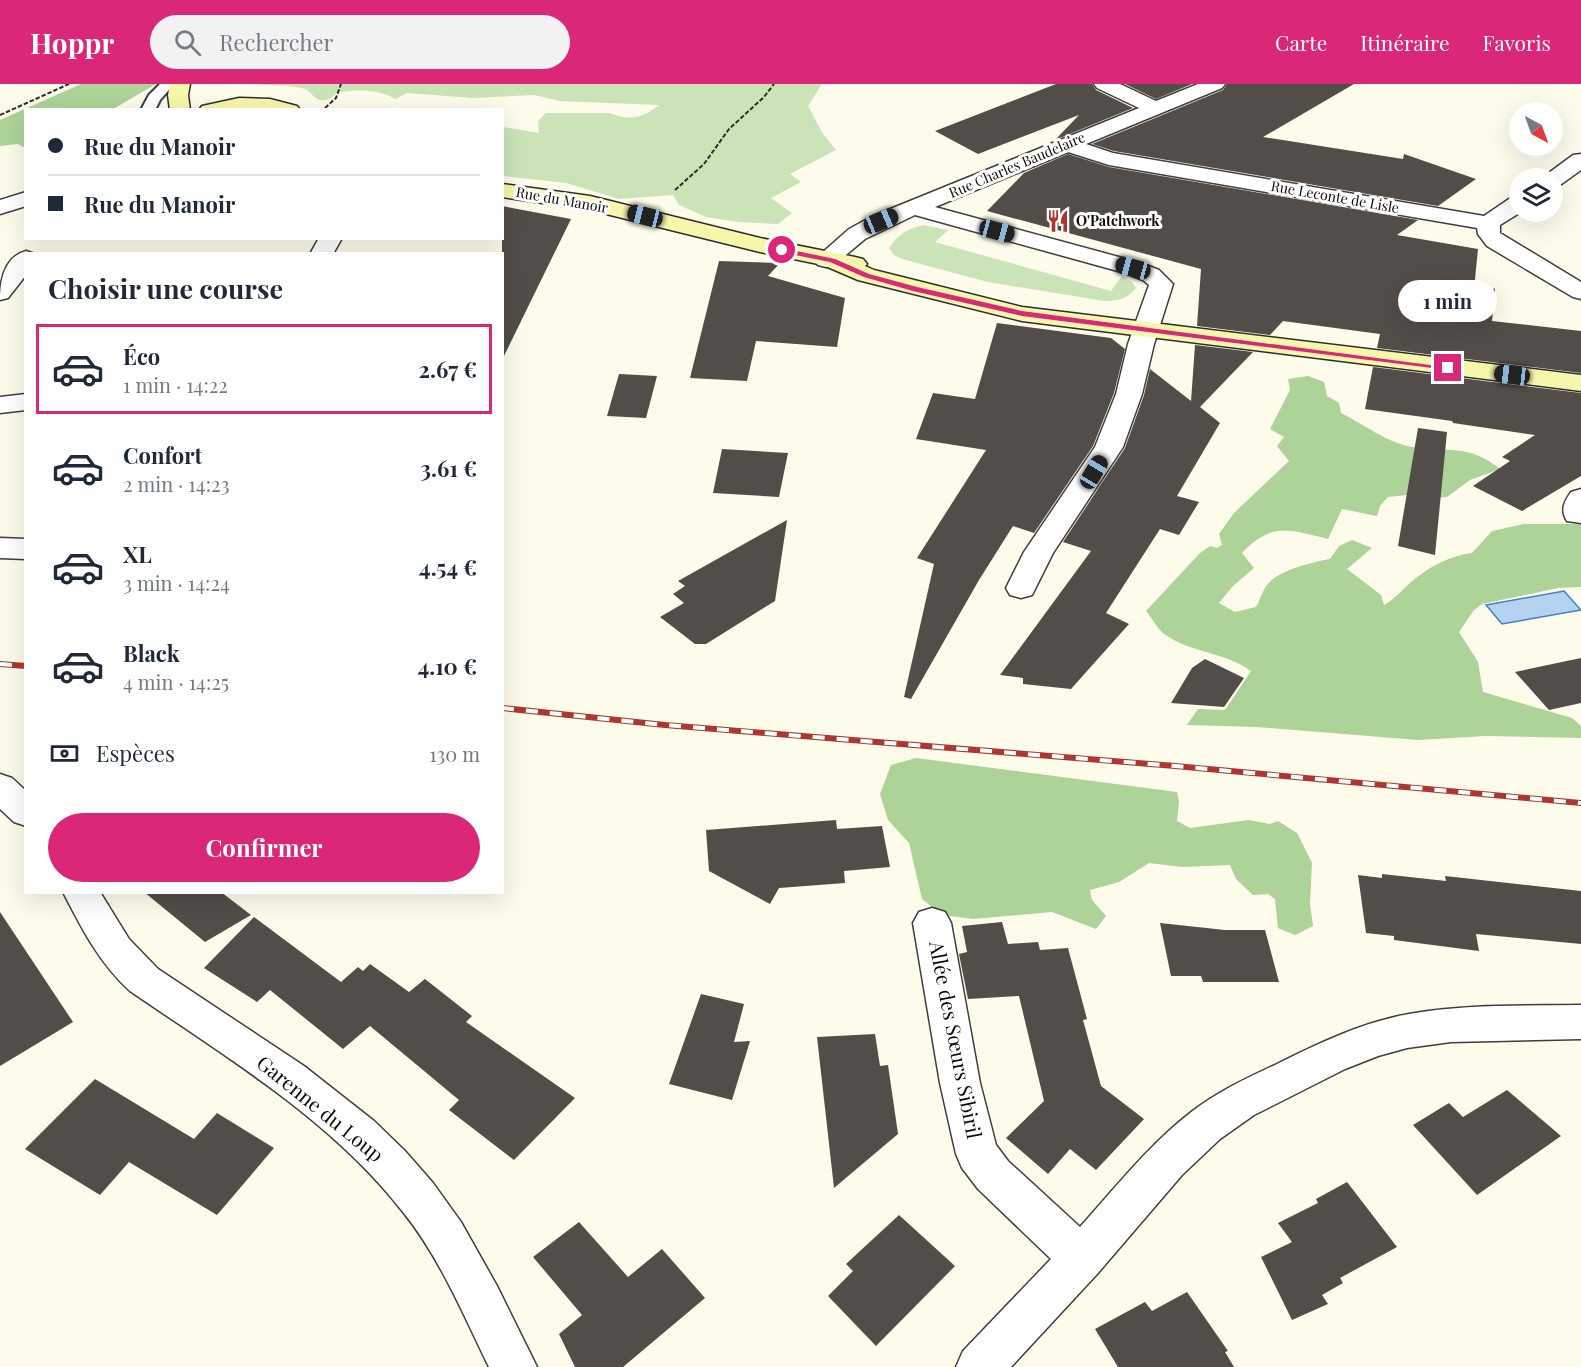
<!DOCTYPE html>
<html lang="fr">
<meta charset="utf-8">
<style>
:root{--surface:#fff;--page:#f2f2f3;--text:#1f2937;--muted:#747a83;--line:#e0e1e3;--accent:#db2777}
body{margin:0;font-family:"Playfair Display",serif;background:var(--page);color:var(--text);height:100vh;display:flex;flex-direction:column;font-size:22px;white-space:nowrap}
*{box-sizing:border-box;margin:0}
p{font-size:20px;color:var(--muted)}
.icon{flex:none;width:33px;height:33px;fill:none;stroke:currentColor;stroke-width:2;stroke-linecap:round;stroke-linejoin:round}
.map{position:relative;flex:1;overflow:hidden}
.drawer{position:absolute;left:24px;top:168px;width:480px;height:642px;display:flex;flex-direction:column;background:var(--surface);border-radius:0px;box-shadow:0 6px 24px #0002}
.drawer>*{flex:none}
.hud{position:absolute;left:24px;top:24px;width:480px;height:132px;border-radius:0px;box-shadow:0 6px 24px #0002;display:grid;align-content:center;height:132px;padding:0 24px;background:var(--surface)}
.needle{width:39px;rotate:139deg}
.controls{position:absolute;left:1509px;top:18px;display:grid;gap:12px}
.controls a{display:grid;place-items:center;width:54px;height:54px;border-radius:50%;background:var(--surface);box-shadow:0 6px 24px #0002;font-size:30px}
.end{position:absolute;width:27px;height:27px;margin:-14px;border:8px solid #db2777;background:#fff;box-shadow:0 0 0 3px #fff}
.from{border-radius:50%}
.bubble{position:absolute;height:42px;border-radius:21px;background:var(--surface);box-shadow:0 6px 24px #0002;font-size:20px;font-weight:700;line-height:42px;text-align:center}
.car{position:absolute;width:18px;height:36px;margin:-18px -9px;border-radius:8px;box-shadow:0 0 4px 2px #0007;background:linear-gradient(#222 24%,#8ab4d8 0 40%,#222 0 76%,#8ab4d8 0 86%,#222 0)}
.hud b{display:flex;align-items:center;gap:21px;height:57px;font-size:22px}
.hud b+b{border-top:2px solid var(--line)}
.hud i{width:15px;height:15px;background:var(--text)}
ul{padding:0;list-style:none}
li{display:flex;align-items:center;gap:18px;height:90px;margin:0 12px 9px;padding:0 12px;border:3px solid transparent;border-radius:0px}
li div{flex:1}
li b{display:block;font-size:22px}
li em{font-style:normal;font-weight:700}
li.active{border-color:var(--accent)}
li>.icon{width:54px;height:54px;stroke-width:1.5}
h2{padding:0 24px;font-size:27px;line-height:72px}
.pay{display:flex;align-items:center;gap:15px;height:66px;padding:0 24px;font-size:22px}
.pay p{margin-inline-start:auto}
.action{display:flex;gap:12px;margin-top:auto;padding:12px 24px}
.action a{flex:1;height:69px;border-radius:36px;background:var(--accent);color:#fff;font-size:24px;font-weight:700;line-height:69px;text-align:center}
header{display:flex;align-items:center;gap:36px;box-sizing:border-box;height:84px;padding:0 30px;background:var(--accent);color:#fff}
header strong{font-size:28px}
nav{display:flex;gap:33px;margin-inline-start:auto;font-size:21px}
.search{width:420px;height:54px;background:var(--page);display:flex;align-items:center;gap:15px;box-sizing:border-box;padding:0 21px;border-radius:33px;color:var(--muted);font-size:22px}
.map>svg:first-child{display:block}
.green{fill:#cae4b8}
.forest{fill:#add399}
.water{fill:#b4d3f0;stroke:#4281c0;stroke-width:1.5}
.building{fill:#524d48}
.lines{fill:none;stroke-linecap:round;stroke-linejoin:round}
.lane-casing{stroke:#3e3e3e;stroke-width:4}
.street-casing{stroke:#3e3e3e;stroke-width:3}
.secondary-casing{stroke:#2d2d2d;stroke-width:3}
.path{stroke:#2d2d2d;stroke-width:2;stroke-dasharray:4.5 2;stroke-linecap:butt}
.lane{fill:#fff;fill-rule:evenodd}
.street{fill:#fff;fill-rule:evenodd}
.secondary{fill:#f7f7ab;fill-rule:evenodd}
.rail-casing{stroke:#ad3730;stroke-width:6}
.rail{stroke:#fff;stroke-width:4;stroke-dasharray:12;stroke-linecap:butt}
.route{fill:#db2777}
.labels{text-anchor:middle;stroke-width:6;stroke-linejoin:round;paint-order:stroke}
.far-street-label{font-size:14px;fill:#0b0b0b;stroke:#fff}
.far-poi-label{font-size:14px;font-weight:bold;fill:#0b0b0b;stroke:#fff;text-anchor:start}
.near-street-label{font-size:20px;fill:#0b0b0b;stroke:#fff}
</style>
<header>
<strong>Hoppr</strong>
<div class="search"><svg class="icon" aria-label="search" viewBox="0 0 24 24"><circle cx="10" cy="10" r="6"/><path d="M15 15l6 6"/></svg>Rechercher</div>
<nav><a>Carte</a><a>Itinéraire</a><a>Favoris</a></nav>
</header>
<div class="map">
<svg width="1581" height="1283" viewBox="0 0 1581 1283">
<rect width="100%" height="100%" fill="#fdfbea"/>
<!-- green -->
<path class="green" d="M255,0H822L808,22L823,50L836,66L790,90L801,98L771,114L792,129L778,140L738,138L706,133L679,121L673,111L619,115L566,99L503,92V43L539,49L538,37L546,29H610C628,38 645,33 659,21L559,17L534,11L473,14L407,9L395,15C382,6 357,5 341,8C335,9 331,15 325,16C315,18 313,9 305,5C290,0 271,2 255,0Z
M923,141L948,146L935,158L1111,207L1122,192L1132,198L1136,204C1127,215 1118,217 1104,217L988,198L902,175L894,171L889,164C898,150 908,145 923,141Z"/>
<!-- forest -->
<path class="forest" d="M81,0H156L113,25L26,26L25,64L18,60L0,62V36Z
M1308,292L1324,298L1327,312L1339,319L1341,329C1364,340 1387,359 1412,363C1448,369 1468,359 1500,385L1470,396L1447,413L1433,414L1407,411L1388,413L1380,422L1377,432L1342,425L1328,455C1290,446 1272,437 1242,469L1254,484L1233,502L1219,519L1235,528L1256,523C1260,517 1262,507 1267,501C1278,486 1313,478 1330,475L1339,462L1352,456L1372,464L1347,485L1381,511L1384,521C1398,513 1404,503 1416,494C1434,480 1451,472 1472,469L1492,447L1524,440H1581V503L1558,504L1482,520L1474,526L1459,548L1478,578L1483,608L1572,634L1581,642V654L1485,652L1418,656L1256,643L1187,641L1198,625L1225,626L1251,587C1226,568 1190,569 1164,550C1157,544 1152,534 1146,527L1200,469L1210,462L1217,464L1222,461L1219,450L1234,429L1289,377L1277,362L1284,353L1270,345L1290,306L1288,295Z
M916,674L1177,708L1179,717L1177,737L1190,744L1248,736L1270,740L1278,737L1297,749L1312,779L1310,820L1313,842L1295,851L1278,844L1275,815L1268,810L1253,811L1236,795L1230,781L1182,783L1149,779L1119,798L1090,806L1092,816L1106,832L1096,845L1052,828L973,835L942,831L922,815L909,759L888,736L880,710L891,681Z"/>
<!-- water -->
<path class="water" d="M1564,507L1581,526L1502,540L1486,521Z"/>
<!-- building -->
<path class="building" d="M1056,0H1092L1096,6L1133,24L1055,56L1079,31L978,70L935,47Z
M1125,0H1192L1156,15Z
M1227,0H1354L1263,53L1403,75L1404,70L1476,95L1438,122L1114,67L1092,60L1223,6Z
M1068,70L1109,83L1418,136L1397,151L1478,165L1472,225L1495,204L1492,237L1581,247V289L1377,264L1380,250L1283,237L1270,251L1197,242L1201,185L987,127L1024,89Z
M502,122L571,135L502,276Z
M719,177L780,179L768,192L845,214L837,263L756,257L747,297L690,294Z
M997,239L1111,254L1125,265L1114,309L1093,362L1034,449L1013,442L979,496L911,615L904,613L934,480L917,474L986,366L916,355L933,309L975,315Z
M1195,261L1253,268L1200,323L1220,339L1177,412L1199,418L1179,451L1160,445L1106,529L1129,540L1071,605L1023,600V594L1000,591L1091,467L1063,458L1125,364L1144,311L1150,285L1191,317Z
M1373,283L1581,309V392L1522,427L1473,402L1510,377L1502,373L1535,351L1453,339L1452,337L1365,325Z
M619,290L657,292L646,334L607,332Z
M1418,344L1447,348L1435,471L1398,462Z
M722,365L788,369L779,413L713,409Z
M787,436L775,517L706,560H695L660,533L684,519L673,510L685,502L678,497Z
M1581,574V619L1549,626L1515,588Z
M1205,575L1244,594L1224,623L1171,619L1192,584Z
M836,736L837,745L882,742L890,783L844,787L845,799L779,804L770,820L709,787L706,746Z
M1382,790L1446,797L1445,792L1581,807V860L1476,850L1479,867L1394,856V852L1366,849L1358,791L1382,794Z
M144,808H221L251,831L205,858Z
M0,828L73,938L0,982Z
M254,833L341,898L358,883L363,887L370,880L409,908L425,895L472,932L466,938L575,1014L514,1076L449,1026L459,1016L370,942L343,965L270,906L257,918L204,884Z
M1002,838L1008,860L1038,858L1040,866L1068,864L1087,935L1083,936L1101,1002L1144,1035L1096,1086L1070,1065L1048,1090L1006,1054L1044,1017L1019,912L968,915L959,870L967,868L962,842Z
M1160,839L1225,846H1265L1279,898H1203L1201,892H1171Z
M701,910L744,920L734,958L750,957L732,1016L669,1000Z
M875,950L880,982L888,981L898,1050L834,1104L817,953Z
M95,995L194,1055L217,1029L274,1064L217,1131L129,1078L100,1111L25,1065Z
M1507,1006L1561,1052L1477,1111L1413,1041L1449,1019L1463,1033Z
M1347,1098L1397,1163L1340,1194L1343,1199L1322,1211L1328,1220L1292,1236L1261,1173L1292,1158L1278,1139L1318,1119L1316,1115Z
M899,1131L955,1182L876,1262L828,1212L853,1187L846,1180Z
M579,1138L628,1193L662,1165L705,1214L623,1283H575L559,1250L582,1231L533,1173Z
M1187,1208L1228,1267L1225,1268L1234,1283H1118L1095,1245L1145,1218L1152,1227Z"/>
<g class="lines">
<!-- lane casing -->
<g class="lane-casing">
<path id="lane" d="M160,0H174L160,16L155,26H141L149,11Z"/>
</g>
<!-- street casing -->
<g class="street-casing">
<path id="street" d="M1094,0H1120L1156,17L1198,0H1225L1222,4L1086,60L1113,69L1484,132L1512,113L1520,111L1521,128L1500,141V149L1581,198V215L1573,213L1487,162L1478,150L1477,144L1109,81L1068,68L935,123L1141,179L1159,186L1173,200L1154,260L1142,310L1123,363L1053,469L1032,511L1021,514L1010,511L1006,504L1024,468L1095,363L1116,310L1128,260L1149,201L1143,196L1125,189L915,131L865,155L834,181L826,183L818,181L814,176L849,145L873,132L1139,24L1097,4Z
M1581,70V86L1560,101L1552,102V94H1542L1573,71Z
M26,108V122L0,130V116Z
M319,154H342L333,170H310Z
M26,167L35,170H26V191L8,214L0,216C0,197 4,173 26,167Z
M26,310V326L0,329V313Z
M1581,405V439L1567,437C1560,426 1564,418 1571,408Z
M0,454L26,455V475L0,474Z
M0,690L12,694L26,707V742L14,738L0,725Z
M63,808H100L129,855L158,885L304,982L374,1037L405,1067L433,1099L461,1138L497,1202L537,1283H489C463,1230 440,1174 403,1128C331,1035 226,973 130,907C100,880 82,845 63,808Z
M932,824L945,828L951,839L980,999L996,1061L1008,1077L1080,1143C1115,1104 1149,1061 1190,1029C1217,1008 1247,994 1277,980C1319,959 1363,938 1409,930C1465,920 1524,922 1581,921V955L1451,958L1407,964L1378,972L1345,985L1254,1031L1220,1055L1182,1091L1098,1189L1011,1283H956L963,1267L1051,1175L978,1105L962,1084L956,1070L940,999L913,839L919,828Z"/>
</g>
<!-- secondary casing -->
<g class="secondary-casing">
<path id="secondary" d="M170,0H190L188,11L190,26H170L168,11Z
M239,14L270,15L297,22L300,26H199L202,22Z
M502,100L590,112L760,154L855,173L863,175L867,180L865,182L874,186L1022,223L1581,291V307L1022,237L858,196L823,181L760,168L590,126L502,113Z"/>
</g>
<!-- path -->
<path class="path" d="M325,24L336,14L341,0
M0,31L69,0
M675,106L704,80L729,45L764,13L774,0"/>
<!-- lane -->
<use href="#lane" class="lane"/>
<!-- street -->
<use href="#street" class="street"/>
<!-- secondary -->
<use href="#secondary" class="secondary"/>
<!-- rail casing -->
<g class="rail-casing">
<path id="rail" d="M0,580L26,582
M502,624L665,641L1175,682L1581,719"/>
</g>
<!-- rail -->
<use href="#rail" class="rail"/>
</g>
<!-- route -->
<path class="route" d="M782,164L835,175L869,190L917,203L1022,227L1452,284L1448,286L1022,232L913,207L864,193L830,178L780,168Z"/>
<!-- icons -->
<defs>
<g id="restaurant-bare" transform="scale(1.8)"><path d="M-5-6h1v4h1v-4h1v4h1v-4h1v5L-1.5 .5V6h-2V.5L-5-1ZM5-6V6H3V1.5H1.5Q1.5-4 5-6Z" fill="#ad3730" stroke="#fff" stroke-width="2.5" paint-order="stroke"/></g>
</defs>
<g fill-rule="evenodd">
<use href="#restaurant-bare" x="1058" y="137"/>
</g>
<g class="labels">
<!-- far-street labels -->
<g class="far-street-label">
<text transform="translate(1017 81) rotate(-23)" y="5">Rue Charles Baudelaire</text>
<text transform="translate(1335 113) rotate(10)" y="5">Rue Leconte de Lisle</text>
<text transform="translate(562 116) rotate(10)" y="5">Rue du Manoir</text>
</g>
<!-- far-poi labels -->
<g class="far-poi-label">
<text x="1076" y="142">O'Patchwork</text>
</g>
<!-- near-street labels -->
<g class="near-street-label">
<text transform="translate(955 956) rotate(79)" y="7">Allée des Sœurs Sibiril</text>
<text transform="translate(320 1025) rotate(39)" y="7">Garenne du Loup</text>
</g>
</g>
</svg>
<div class="controls">
<a><svg class="needle" viewBox="-14 -14 28 28"><path d="M0-13l5 13h-10z" fill="#e53935"/><path d="M0 13l5-13h-10z" fill="#747a83"/></svg></a>
<a><svg class="icon" aria-label="layers" viewBox="0 0 24 24"><path d="M12 4l9 5-9 5-9-5zM3 14l9 5 9-5"/></svg></a>
</div>
<i class="end from" style="left:782px;top:166px"></i>
<i class="end" style="left:1448px;top:284px"></i>
<div class="bubble" style="left:1398px;top:196px;width:99px">1 min</div>
<i class="car" style="left:645px;top:132px;rotate:284deg"></i>
<i class="car" style="left:881px;top:137px;rotate:67deg"></i>
<i class="car" style="left:997px;top:147px;rotate:105deg"></i>
<i class="car" style="left:1133px;top:184px;rotate:285deg"></i>
<i class="car" style="left:1512px;top:291px;rotate:277deg"></i>
<i class="car" style="left:1094px;top:388px;rotate:31deg"></i>
<div class="hud">
<b><i class="from"></i>Rue du Manoir</b>
<b><i></i>Rue du Manoir</b>
</div>
<section class="drawer">
<h2>Choisir une course</h2>
<ul>
<li class="active"><svg class="icon" aria-label="car" viewBox="0 0 24 24"><path d="M5 17H2v-5l4-1 3-4h7l3 4 3 1v5h-3M9 17h6M6 11h13"/><circle cx="7" cy="17" r="2"/><circle cx="17" cy="17" r="2"/></svg><div><b>Éco</b><p>1 min · 14:22</p></div><em>2.67 €</em></li>
<li><svg class="icon" aria-label="car" viewBox="0 0 24 24"><path d="M5 17H2v-5l4-1 3-4h7l3 4 3 1v5h-3M9 17h6M6 11h13"/><circle cx="7" cy="17" r="2"/><circle cx="17" cy="17" r="2"/></svg><div><b>Confort</b><p>2 min · 14:23</p></div><em>3.61 €</em></li>
<li><svg class="icon" aria-label="car" viewBox="0 0 24 24"><path d="M5 17H2v-5l4-1 3-4h7l3 4 3 1v5h-3M9 17h6M6 11h13"/><circle cx="7" cy="17" r="2"/><circle cx="17" cy="17" r="2"/></svg><div><b>XL</b><p>3 min · 14:24</p></div><em>4.54 €</em></li>
<li><svg class="icon" aria-label="car" viewBox="0 0 24 24"><path d="M5 17H2v-5l4-1 3-4h7l3 4 3 1v5h-3M9 17h6M6 11h13"/><circle cx="7" cy="17" r="2"/><circle cx="17" cy="17" r="2"/></svg><div><b>Black</b><p>4 min · 14:25</p></div><em>4.10 €</em></li>
</ul>
<div class="pay"><svg class="icon" aria-label="cash" viewBox="0 0 24 24"><path d="M3 7h18v10H3z"/><circle cx="12" cy="12" r="2"/></svg>Espèces<p>130 m</p></div>
<div class="action"><a>Confirmer</a></div>
</section>
</div>
